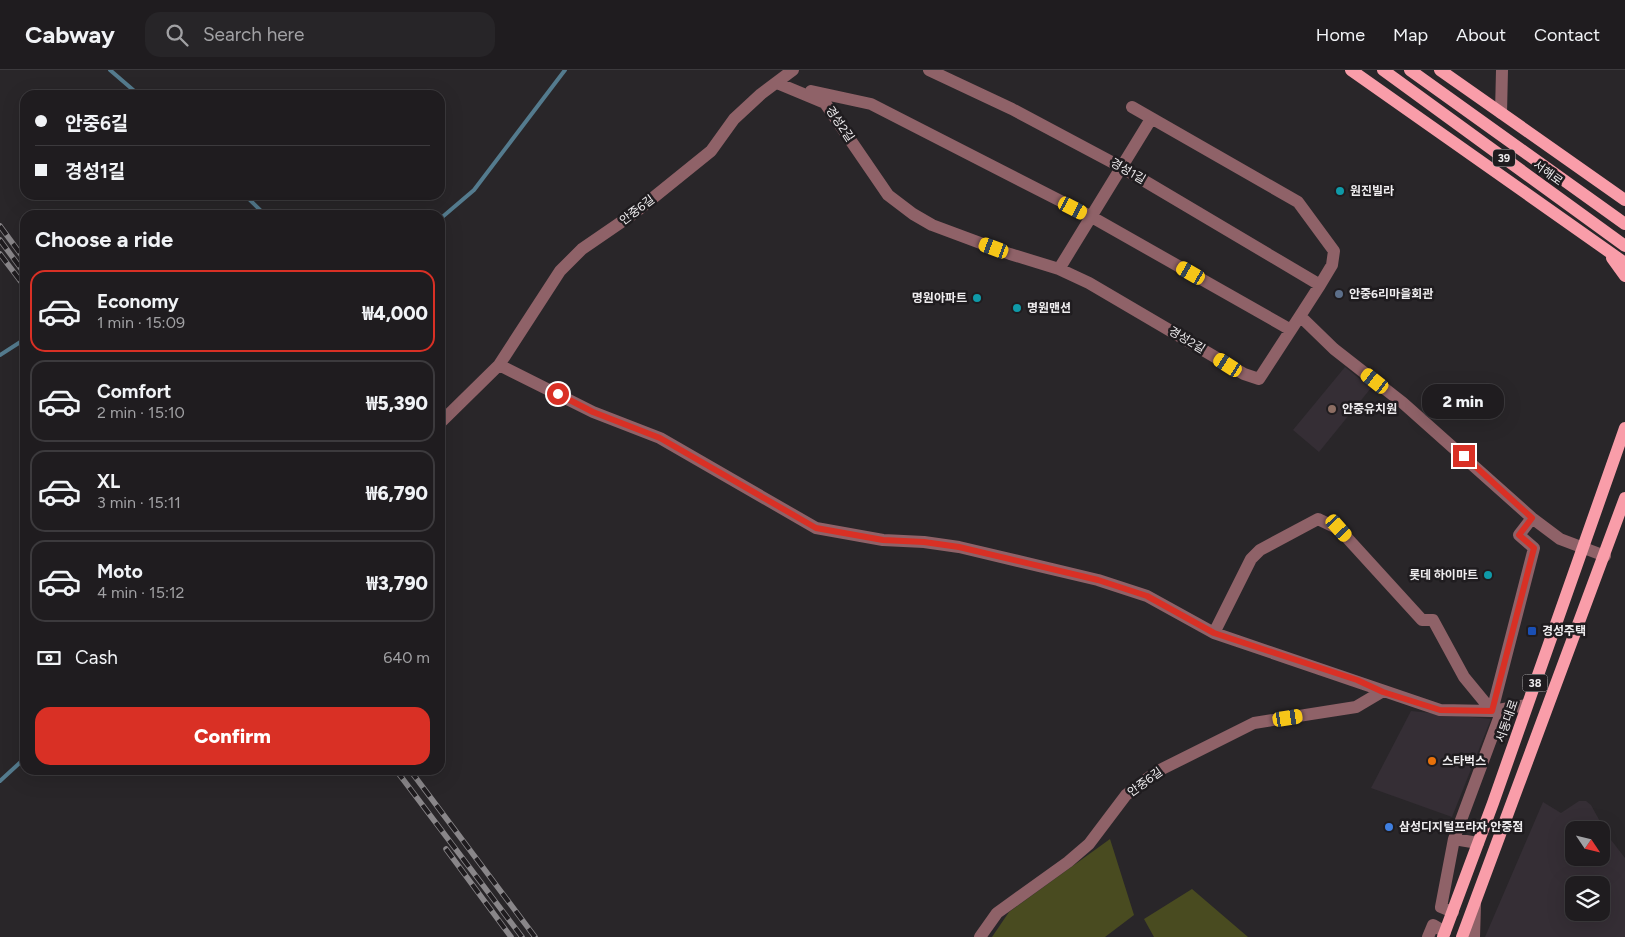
<!DOCTYPE html>
<meta charset="utf-8">
<style>
:root{--surface:#1f1c1f;--page:#272528;--text:#f1f3f6;--muted:#a1a1a4;--line:#3c3a3d;--accent:#d93025}
body{margin:0;font-family:Figtree,"Noto Sans KR",sans-serif;background:var(--page);color:var(--text);height:100vh;display:flex;flex-direction:column;font-size:19px;white-space:nowrap}
*{box-sizing:border-box;margin:0}
p{font-size:16px;color:var(--muted)}
.icon{flex:none;width:28px;height:28px;fill:none;stroke:currentColor;stroke-width:2;stroke-linecap:round;stroke-linejoin:round}
.map{position:relative;flex:1;overflow:hidden}
.details{position:absolute;left:20px;top:140px;width:425px;height:565px;display:flex;flex-direction:column;background:var(--surface);border-radius:15px;box-shadow:0 5px 20px #0002,0 0 0 1px var(--line)}
.details>*{flex:none}
.top-card{position:absolute;left:20px;top:20px;width:425px;height:110px;border-radius:15px;box-shadow:0 5px 20px #0002,0 0 0 1px var(--line);display:grid;align-content:center;height:110px;padding:0 15px;background:var(--surface)}
.needle{width:32px;rotate:125deg}
.buttons{position:absolute;left:1565px;top:751px;display:grid;gap:10px}
.buttons a{display:grid;place-items:center;width:45px;height:45px;border-radius:10px;background:var(--surface);box-shadow:0 5px 20px #0002,0 0 0 1px var(--line);font-size:25px}
.end{position:absolute;width:22px;height:22px;margin:-11px;border:6px solid #d93025;background:#fff;box-shadow:0 0 0 2px #fff}
.from{border-radius:50%}
.bubble{position:absolute;height:35px;border-radius:15px;background:var(--surface);box-shadow:0 5px 20px #0002,0 0 0 1px var(--line);font-size:16px;font-weight:800;line-height:35px;text-align:center}
.car{position:absolute;width:15px;height:30px;margin:-15px -8px;border-radius:6px;box-shadow:0 0 4px 1px #0007;background:linear-gradient(#f5c518 24%,#345 0 40%,#f5c518 0 76%,#345 0 86%,#f5c518 0)}
.top-card b{display:flex;align-items:center;gap:18px;height:48px;font-size:19px}
.top-card b+b{border-top:1px solid var(--line)}
.top-card i{width:12px;height:12px;background:var(--text)}
ul{padding:0;list-style:none}
li{display:flex;align-items:center;gap:15px;height:82px;margin:0 10px 8px;padding:0 5px;border:2px solid var(--line);border-radius:15px}
li div{flex:1}
li b{display:block;font-size:19px}
li em{font-style:normal;font-weight:800}
li.selected{border-color:var(--accent)}
li>.icon{width:45px;height:45px;stroke-width:1.5}
h2{padding:0 15px;font-size:22px;line-height:60px}
.pay{display:flex;align-items:center;gap:12px;height:55px;padding:0 15px;font-size:19px}
.pay p{margin-inline-start:auto}
.primary-button{display:flex;gap:10px;margin-top:auto;padding:10px 15px}
.primary-button a{flex:1;height:58px;border-radius:15px;background:var(--accent);color:#fff;font-size:20px;font-weight:800;line-height:58px;text-align:center}
header{display:flex;align-items:center;gap:30px;box-sizing:border-box;height:70px;padding:0 25px;background:var(--surface);border-bottom:1px solid var(--line)}
header strong{font-size:24px}
nav{display:flex;gap:28px;margin-inline-start:auto;font-size:18px}
.search{width:350px;height:45px;background:var(--page);display:flex;align-items:center;gap:12px;box-sizing:border-box;padding:0 18px;border-radius:15px;color:var(--muted);font-size:19px}
.map>svg:first-child{display:block}
.built{fill:#352e35;fill-rule:evenodd}
.green{fill:#494b20}
.lines{fill:none;stroke-linecap:round;stroke-linejoin:round}
.stream{stroke:#547b8e;stroke-width:4}
.minor{stroke:#8f6268;stroke-width:12}
.major{stroke:#f99da9;stroke-width:12}
.rail-casing{stroke:#898689;stroke-width:5.5}
.rail{stroke:#1f1c1f;stroke-width:4;stroke-dasharray:11;stroke-linecap:butt}
.route{stroke:#d93025;stroke-width:6}
.culture-dot{fill:#0f9aa8;stroke:#1f1c1f;stroke-width:2}
.service-dot{fill:#5c6f8a;stroke:#1f1c1f;stroke-width:2}
.education-dot{fill:#8d6e63;stroke:#1f1c1f;stroke-width:2}
.transit-dot{fill:#1a4fb4;stroke:#1f1c1f;stroke-width:2}
.food-dot{fill:#e8710a;stroke:#1f1c1f;stroke-width:2}
.shop-dot{fill:#3f7fe0;stroke:#1f1c1f;stroke-width:2}
.labels{text-anchor:middle;stroke-width:5;stroke-linejoin:round;paint-order:stroke}
.shield{fill:#1f1c1f;stroke:#b1aeb1;stroke-width:1}
.shield-label{font-size:11px;font-weight:bold;fill:#efedef}
.street-label{font-size:12px;fill:#efedef;stroke:#1f1c1f}
.poi-label{font-size:12px;font-weight:bold;fill:#efedef;stroke:#1f1c1f;text-anchor:start}
</style>
<header>
<strong>Cabway</strong>
<div class="search"><svg class="icon" aria-label="search" viewBox="0 0 24 24"><circle cx="10" cy="10" r="6"/><path d="M15 15l6 6"/></svg>Search here</div>
<nav><a>Home</a><a>Map</a><a>About</a><a>Contact</a></nav>
</header>
<div class="map">
<svg width="1625" height="867" viewBox="0 0 1625 867">
<rect width="100%" height="100%" fill="#292629"/>
<!-- built -->
<path class="built" d="M1345,297L1371,318L1319,382L1293,360Z
M1411,641L1491,649L1452,747L1371,718Z
M1586,731L1591,735L1608,766L1625,788V867H1485L1543,732L1561,743L1579,731ZM1574,760H1601V788H1574ZM1574,815H1601V842H1574Z"/>
<!-- green -->
<path class="green" d="M1110,769L1134,845L1105,867H992L1009,842Z
M1192,819L1248,867H1154L1144,849Z"/>
<g class="lines">
<!-- stream -->
<path class="stream" d="M110,0L139,25
M245,125L265,145
M440,149L474,120L565,0
M0,285L25,269
M0,711L25,688"/>
<!-- minor -->
<path class="minor" d="M929,0L1012,39L1121,97L1320,215L1300,246L1334,279L1403,333L1532,448L1560,469L1605,486
M777,13L825,33L888,125L913,144L932,155L1010,184L1059,199L1089,213L1244,304L1259,309L1300,246
M811,21L871,34L1090,146L1291,260
M1132,37L1298,132L1334,181L1332,195L1320,215
M1501,43L1502,0
M1059,199L1151,49
M499,295L593,342L660,368L816,458L883,470L924,472L959,477L1098,510L1147,526L1214,563L1440,640L1492,641L1527,635
M440,353L499,295L560,201L582,179L633,144L711,81L734,49L761,24L793,0
M1214,563L1251,489L1260,480L1318,449L1339,459L1422,550H1433L1464,607L1492,641
M1492,641L1534,478L1519,465L1532,448
M1454,769L1502,640
M1453,842L1441,837L1454,769L1478,773
M980,867L997,843L1068,792L1089,774L1126,725L1156,702L1254,653L1356,637L1383,621
M1428,867L1433,855L1445,862
M1474,867L1475,835"/>
<!-- major -->
<path class="major" d="M1351,0L1625,193
M1383,0L1625,176
M1410,0L1625,154
M1440,0L1625,130
M1612,188L1625,206
M1443,867L1493,733L1625,358
M1462,867L1625,428"/>
<!-- rail casing -->
<g class="rail-casing">
<path id="rail" d="M0,156L25,190
M0,170L25,204
M0,184L25,217
M396,700L522,867
M410,700L535,867
M446,779L511,867"/>
</g>
<!-- rail -->
<use href="#rail" class="rail"/>
</g>
<g class="lines">
<!-- route -->
<path class="route" d="M558,324L593,342L660,368L816,458L883,470L924,472L959,477L1098,510L1147,526L1214,563L1357,610L1383,622L1440,640L1492,641L1534,478L1519,465L1532,448L1464,386"/>
</g>
<!-- markers -->
<g class="culture-dot">
<circle cx="1340" cy="121" r="5"/>
<circle cx="977" cy="228" r="5"/>
<circle cx="1017" cy="238" r="5"/>
<circle cx="1488" cy="505" r="5"/>
</g>
<circle class="service-dot" cx="1339" cy="224" r="5"/>
<circle class="education-dot" cx="1332" cy="339" r="5"/>
<rect class="transit-dot" x="1527" y="556" width="10" height="10" rx="2.5"/>
<circle class="food-dot" cx="1432" cy="691" r="5"/>
<circle class="shop-dot" cx="1389" cy="757" r="5"/>
<g class="labels">
<!-- shield labels -->
<g class="shield">
<rect x="1493" y="79.5" width="22" height="17" rx="4"/>
<rect x="1522.5" y="604.5" width="25" height="17" rx="4"/>
</g>
<g class="shield-label">
<text x="1504" y="92">39</text>
<text x="1535" y="617">38</text>
</g>
<!-- street labels -->
<g class="street-label">
<text transform="translate(840 54) rotate(56)" y="4">경성2길</text>
<text transform="translate(1128 101) rotate(30)" y="4">경성1길</text>
<text transform="translate(1548 103) rotate(36)" y="4">서해로</text>
<text transform="translate(637 140) rotate(-37)" y="4">안중6길</text>
<text transform="translate(1187 270) rotate(31)" y="4">경성2길</text>
<text transform="translate(1507 651) rotate(-71)" y="4">서동대로</text>
<text transform="translate(1145 712) rotate(-36)" y="4">안중6길</text>
</g>
<!-- poi labels -->
<g class="poi-label">
<text x="1350" y="125">원진빌라</text>
<text x="1349" y="228">안중6리마을회관</text>
<text x="967" y="232" text-anchor="end">명원아파트</text>
<text x="1027" y="242">명원맨션</text>
<text x="1342" y="343">안중유치원</text>
<text x="1478" y="509" text-anchor="end">롯데 하이마트</text>
<text x="1542" y="565">경성주택</text>
<text x="1442" y="695">스타벅스</text>
<text x="1399" y="761">삼성디지털프라자 안중점</text>
</g>
</g>
</svg>
<div class="buttons">
<a><svg class="needle" viewBox="-14 -14 28 28"><path d="M0-13l5 13h-10z" fill="#e53935"/><path d="M0 13l5-13h-10z" fill="#a1a1a4"/></svg></a>
<a><svg class="icon" aria-label="layers" viewBox="0 0 24 24"><path d="M12 4l9 5-9 5-9-5zM3 14l9 5 9-5"/></svg></a>
</div>
<i class="end from" style="left:558px;top:324px"></i>
<i class="end" style="left:1464px;top:386px"></i>
<div class="bubble" style="left:1422px;top:314px;width:82px">2 min</div>
<i class="car" style="left:1073px;top:138px;rotate:117deg"></i>
<i class="car" style="left:994px;top:178px;rotate:290deg"></i>
<i class="car" style="left:1191px;top:203px;rotate:300deg"></i>
<i class="car" style="left:1228px;top:295px;rotate:302deg"></i>
<i class="car" style="left:1375px;top:311px;rotate:308deg"></i>
<i class="car" style="left:1339px;top:458px;rotate:138deg"></i>
<i class="car" style="left:1288px;top:648px;rotate:81deg"></i>
<div class="top-card">
<b><i class="from"></i>안중6길</b>
<b><i></i>경성1길</b>
</div>
<section class="details">
<h2>Choose a ride</h2>
<ul>
<li class="selected"><svg class="icon" aria-label="car" viewBox="0 0 24 24"><path d="M5 17H2v-5l4-1 3-4h7l3 4 3 1v5h-3M9 17h6M6 11h13"/><circle cx="7" cy="17" r="2"/><circle cx="17" cy="17" r="2"/></svg><div><b>Economy</b><p>1 min · 15:09</p></div><em>₩4,000</em></li>
<li><svg class="icon" aria-label="car" viewBox="0 0 24 24"><path d="M5 17H2v-5l4-1 3-4h7l3 4 3 1v5h-3M9 17h6M6 11h13"/><circle cx="7" cy="17" r="2"/><circle cx="17" cy="17" r="2"/></svg><div><b>Comfort</b><p>2 min · 15:10</p></div><em>₩5,390</em></li>
<li><svg class="icon" aria-label="car" viewBox="0 0 24 24"><path d="M5 17H2v-5l4-1 3-4h7l3 4 3 1v5h-3M9 17h6M6 11h13"/><circle cx="7" cy="17" r="2"/><circle cx="17" cy="17" r="2"/></svg><div><b>XL</b><p>3 min · 15:11</p></div><em>₩6,790</em></li>
<li><svg class="icon" aria-label="car" viewBox="0 0 24 24"><path d="M5 17H2v-5l4-1 3-4h7l3 4 3 1v5h-3M9 17h6M6 11h13"/><circle cx="7" cy="17" r="2"/><circle cx="17" cy="17" r="2"/></svg><div><b>Moto</b><p>4 min · 15:12</p></div><em>₩3,790</em></li>
</ul>
<div class="pay"><svg class="icon" aria-label="cash" viewBox="0 0 24 24"><path d="M3 7h18v10H3z"/><circle cx="12" cy="12" r="2"/></svg>Cash<p>640 m</p></div>
<div class="primary-button"><a>Confirm</a></div>
</section>
</div>
